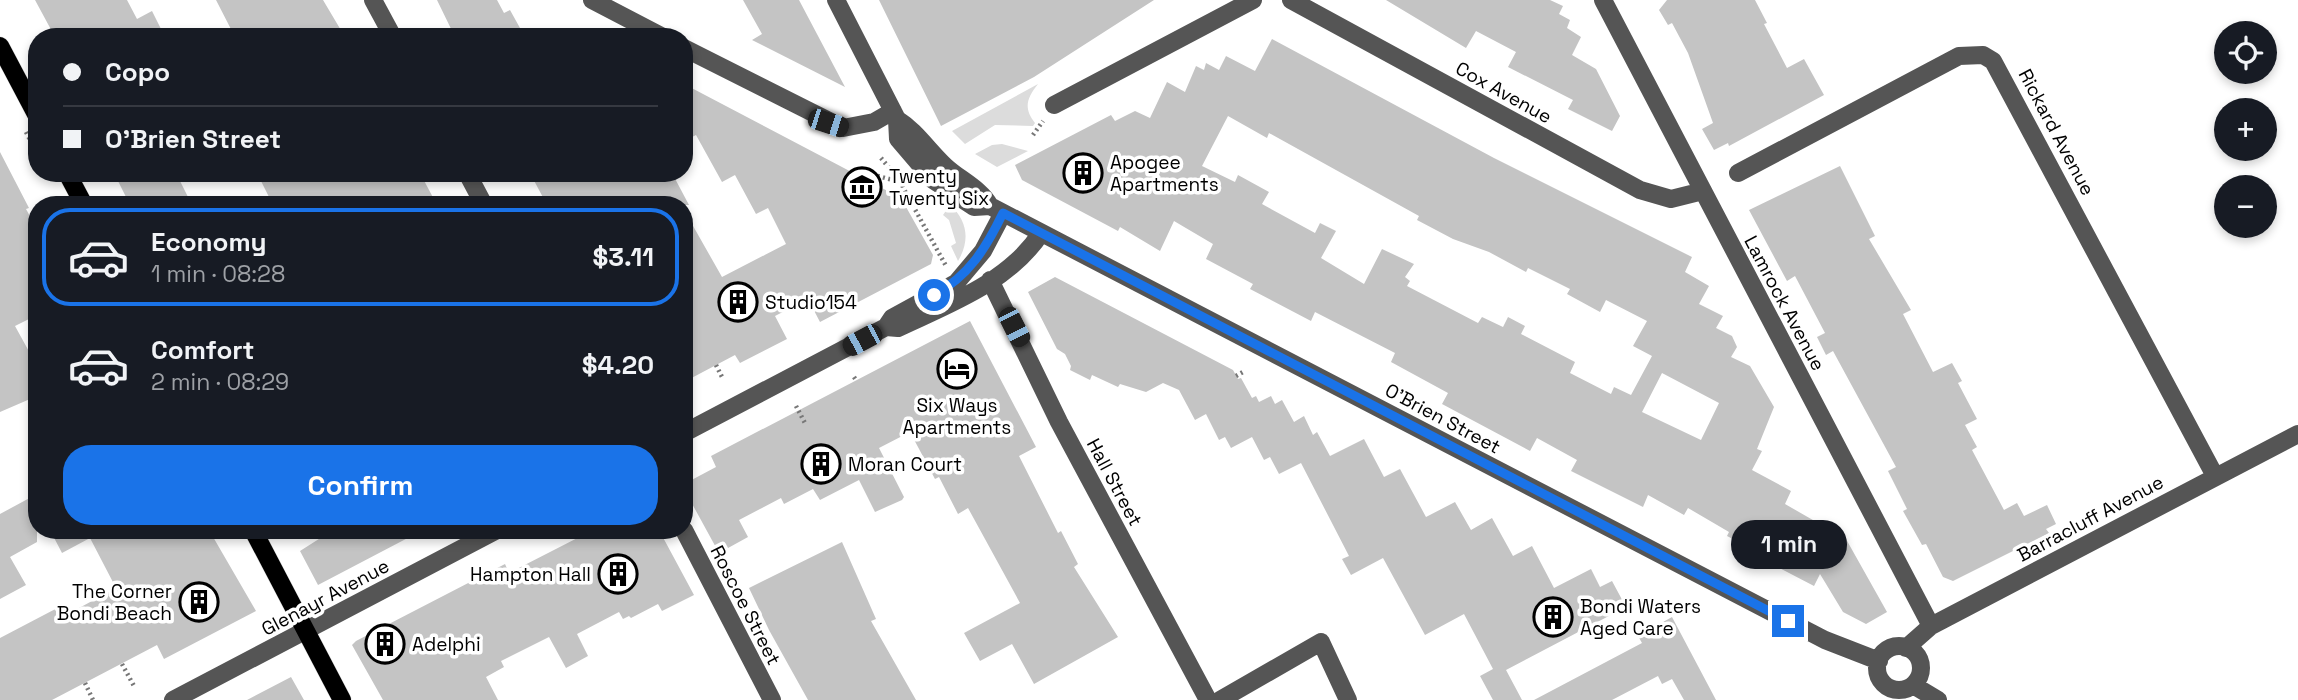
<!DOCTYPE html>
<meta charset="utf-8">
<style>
:root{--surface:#171b24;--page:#242831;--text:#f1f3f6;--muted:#9ea1a6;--line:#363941;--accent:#1a73e8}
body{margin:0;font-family:"Space Grotesk",sans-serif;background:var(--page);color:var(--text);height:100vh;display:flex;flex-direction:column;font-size:26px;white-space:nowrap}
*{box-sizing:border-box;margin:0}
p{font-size:23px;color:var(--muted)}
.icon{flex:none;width:38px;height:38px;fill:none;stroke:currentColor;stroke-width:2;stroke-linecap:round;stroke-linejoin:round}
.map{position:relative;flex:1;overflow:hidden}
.panel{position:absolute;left:28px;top:196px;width:665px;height:343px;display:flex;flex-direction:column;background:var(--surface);border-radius:28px;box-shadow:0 4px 10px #0003}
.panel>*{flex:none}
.top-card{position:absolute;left:28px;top:28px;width:665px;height:154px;border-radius:28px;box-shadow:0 4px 10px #0003;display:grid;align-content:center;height:154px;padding:0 35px;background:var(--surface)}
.controls{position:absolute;left:2214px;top:21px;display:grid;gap:14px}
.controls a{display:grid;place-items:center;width:63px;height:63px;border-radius:50%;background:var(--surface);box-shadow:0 4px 10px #0003;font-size:35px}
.end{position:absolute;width:32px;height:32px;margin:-16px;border:9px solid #1a73e8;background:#fff;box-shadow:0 0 0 4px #fff}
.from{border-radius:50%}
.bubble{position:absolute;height:49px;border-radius:24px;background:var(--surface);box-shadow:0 4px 10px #0003;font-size:23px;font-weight:700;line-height:49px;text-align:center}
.car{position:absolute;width:21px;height:42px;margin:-21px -10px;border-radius:9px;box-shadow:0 0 5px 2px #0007;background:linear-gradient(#222 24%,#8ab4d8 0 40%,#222 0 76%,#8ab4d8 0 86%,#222 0)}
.top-card b{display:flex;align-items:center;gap:24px;height:66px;font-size:26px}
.top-card b+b{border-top:2px solid var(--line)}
.top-card i{width:18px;height:18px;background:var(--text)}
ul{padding:12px 0 0;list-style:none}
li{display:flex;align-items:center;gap:21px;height:98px;margin:0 14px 10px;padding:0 21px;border:4px solid transparent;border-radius:28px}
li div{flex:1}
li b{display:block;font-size:26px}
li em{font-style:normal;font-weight:700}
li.current{border-color:var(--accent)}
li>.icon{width:63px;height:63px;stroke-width:1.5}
.cta{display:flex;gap:14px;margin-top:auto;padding:14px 35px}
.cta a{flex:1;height:80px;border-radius:28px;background:var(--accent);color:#fff;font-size:28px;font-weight:700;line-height:80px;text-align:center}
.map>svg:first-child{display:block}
.green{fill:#dcdcdc}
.building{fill:#c4c4c4;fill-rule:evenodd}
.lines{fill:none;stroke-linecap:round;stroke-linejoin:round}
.major-casing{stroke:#dbdbdb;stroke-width:19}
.path{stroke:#777;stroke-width:4.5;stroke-dasharray:2 3.5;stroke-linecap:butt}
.minor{stroke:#555;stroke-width:18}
.major{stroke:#000;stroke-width:18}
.route{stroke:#1a73e8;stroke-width:9}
.labels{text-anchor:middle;stroke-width:7;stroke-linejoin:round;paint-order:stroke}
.street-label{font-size:19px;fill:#000;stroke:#fff}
.poi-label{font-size:19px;fill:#000;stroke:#fff;text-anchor:start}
</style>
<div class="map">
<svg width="2298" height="700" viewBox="0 0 2298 700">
<rect width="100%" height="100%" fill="#fff"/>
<!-- green -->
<path class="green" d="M1038,84C1027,98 1023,108 1035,123L1033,126L995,125L965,144L952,131Z
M1002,144L1028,151L997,167L975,154L992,145Z
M950,205C968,221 970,241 958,261L951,246L956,243L949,220L943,215Z"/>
<!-- building -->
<path class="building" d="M35,0H127L137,19L152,11L165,37H55Z
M216,0H323L345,37H235Z
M437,0H497L504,13L510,10L525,37H455Z
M743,0H799L845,87L752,40L762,34Z
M879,0H1154L1034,77L941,126Z
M1386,0H1550L1563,6L1559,14L1570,20L1567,28L1581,37L1572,55L1596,69L1620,116L1612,131L1568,109L1573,100L1508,67L1516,52L1476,31L1466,48Z
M1667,0H1755L1767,23L1764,24L1787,68L1804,59L1824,95L1729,146L1728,143L1714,150L1702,129L1713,123L1688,53L1672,23L1668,25L1659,10Z
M1272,39L1494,158L1692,257L1685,272L1709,286L1699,304L1723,316L1716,328L1732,336L1737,347L1731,357L1750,366L1774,407L1757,449L1762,451L1752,470L1791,491L1785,504L1846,539L1887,612L1866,624L1843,612L1820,574L1814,586L1764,560L1766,556L1727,536L1729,532L1688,508L1684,515L1648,495L1643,507L1571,471L1577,460L1537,438L1530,451L1442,404L1448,393L1391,362L1395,353L1315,312L1311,321L1250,289L1253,284L1206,259L1213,244L1174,221L1160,251L1120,227L1118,231L1022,180L1015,165L1111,115L1115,121L1135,111L1150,118L1167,82L1185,92L1196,66L1204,70L1206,63L1219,70L1226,56L1255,71ZM1228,116L1267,138L1269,133L1419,216L1417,220L1453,239L1489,252L1526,272L1528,268L1570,289L1567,294L1600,312L1606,300L1647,321L1633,346L1652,356L1631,395L1614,387L1611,394L1570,373L1575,362L1521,334L1525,326L1508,317L1503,327L1482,317L1478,323L1407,286L1410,281L1405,277L1414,264L1382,249L1364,284L1321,258L1336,231L1320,223L1315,233L1262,204L1269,192L1238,175L1235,182L1202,166ZM1662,373L1719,403L1701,440L1642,412Z
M684,84L901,198L933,255L931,264L820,322L808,299L775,316L787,339L740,363L735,355L684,382V210L722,277L786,244L768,208L756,214L735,175L722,182L696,135L684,141Z
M0,152L29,208L26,209L37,229V315L15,326L37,366V396L0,412Z
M1840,166L1875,236L1869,239L1911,310L1903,314L1933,372L1952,363L1962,381L1958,383L1977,419L1965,425L1977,447L1972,450L2004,510L2017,503L2024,516L2047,505L2056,524L2046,529L2049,533L1953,581L1943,577L1926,544L1922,545L1903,511L1907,509L1888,471L1896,467L1833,351L1826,355L1817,337L1825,333L1795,276L1787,281L1749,210Z
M114,173H176L188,197L173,205H130Z
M257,173H420L437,205H273Z
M530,173H672L689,205H547Z
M1055,277L1233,370L1238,379L1241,378L1252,398L1256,396L1259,402L1271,396L1275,404L1282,400L1294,422L1304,416L1313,435L1317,432L1330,456L1364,439L1384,477L1400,469L1426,517L1455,502L1471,530L1492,518L1513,556L1532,546L1554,588L1591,569L1600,587L1612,581L1626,607L1506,670L1522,700H1493L1480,676L1493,669L1464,614L1425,635L1383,558L1351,575L1342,559L1349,556L1301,463L1279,474L1270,457L1264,460L1252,437L1231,448L1225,437L1219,440L1206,414L1195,420L1179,390L1163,383L1146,392L1120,384L1118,387L1092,375L1090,380L1070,370L1071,366L1065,354L1057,349L1028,292Z
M970,321L1036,447L1019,456L1058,533L1061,531L1078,564L1074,567L1118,637L1034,684L1012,644L980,661L964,633L1020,603L968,508L958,514L939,477L935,479L910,432L879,448L904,497L902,500L875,512L859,480L820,500L813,489L784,504L781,498L739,520L748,537L719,553L684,489V484L716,467L711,456Z
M37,494V542L10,557L26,585L0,599V514Z
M50,530H209L256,611L164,659L157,645L52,700H0V638L63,605L68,614L116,588L90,538L62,553Z
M333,530H423L318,585L300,551Z
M593,530H659L694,595L662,611L658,604L631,618L629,616L623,619L619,612L577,634L588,656L566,668L549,637L501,661L504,667L486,677L498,700H383L352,645L356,641L505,564L509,573Z
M842,542L876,619L871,621L916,700H808L769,630L749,588Z
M1672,617L1716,700H1684L1672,679L1662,684L1658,676L1612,700H1534L1642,643L1638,636Z
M291,677L304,700H247Z"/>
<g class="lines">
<!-- major casing -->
<g class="major-casing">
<path id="major" d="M0,46L37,116
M67,173L84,205
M253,530L342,700"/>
</g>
<!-- path -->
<path class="path" d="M26,132L37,153
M1033,135L1043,121
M881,158L900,181
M867,173L900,182L946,266
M716,365L723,379
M1236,376L1243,372
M854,377L856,380
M796,406L806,425
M122,664L134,686
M85,683L93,700"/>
<!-- minor -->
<path class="minor" d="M373,0L393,37
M592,0L663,37
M836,0L897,119L898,139L933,180L974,207L990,206L1825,640L1879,661
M1291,0L1640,190L1671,199L1703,191
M1603,0L1931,626
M684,48L843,128L874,122L893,111
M1054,105L1253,0
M897,119C916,131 928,150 945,166C960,180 980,188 990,206
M467,173L484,205
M1738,173L1959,56L1983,55L1993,61L2215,476
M990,280L1059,422L1208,700
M886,327L898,328C949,304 1009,282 1041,233
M684,433L886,327L892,318L956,283L983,251L1003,213
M684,530L772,700
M1877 668a22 22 0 1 1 44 0a22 22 0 1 1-44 0Z
M1906,648L1931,626L2298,434
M1913,685L1938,700
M173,700L497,530
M1220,700L1321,642L1348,700"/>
<!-- major -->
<use href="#major" class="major"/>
</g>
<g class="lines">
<!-- route -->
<path class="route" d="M934,295C969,276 986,248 1003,213L1788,621"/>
</g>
<!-- icons -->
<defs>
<g id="building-ring" transform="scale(2.0125)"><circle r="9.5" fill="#fff" stroke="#000" stroke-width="1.5"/><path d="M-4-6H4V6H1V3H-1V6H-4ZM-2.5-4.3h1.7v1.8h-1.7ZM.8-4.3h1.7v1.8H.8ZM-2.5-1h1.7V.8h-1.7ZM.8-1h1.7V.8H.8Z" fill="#000"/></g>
<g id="museum-ring" transform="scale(2.0125)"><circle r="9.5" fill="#fff" stroke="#000" stroke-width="1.5"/><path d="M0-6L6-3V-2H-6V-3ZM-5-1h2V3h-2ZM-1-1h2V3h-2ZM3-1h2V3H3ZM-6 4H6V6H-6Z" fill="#000"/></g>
<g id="hotel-ring" transform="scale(2.0125)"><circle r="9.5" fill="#fff" stroke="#000" stroke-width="1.5"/><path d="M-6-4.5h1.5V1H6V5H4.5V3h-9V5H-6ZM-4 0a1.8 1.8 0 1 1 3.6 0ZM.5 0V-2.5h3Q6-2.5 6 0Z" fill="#000"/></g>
</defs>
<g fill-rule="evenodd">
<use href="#building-ring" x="1083" y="173"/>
<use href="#museum-ring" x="862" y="187"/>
<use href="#building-ring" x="738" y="302"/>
<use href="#hotel-ring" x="957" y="369"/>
<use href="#building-ring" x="821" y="464"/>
<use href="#building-ring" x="618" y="574"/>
<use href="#building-ring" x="199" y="602"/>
<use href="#building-ring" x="1553" y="617"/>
<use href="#building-ring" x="385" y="644"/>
</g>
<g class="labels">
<!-- street labels -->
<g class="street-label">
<text transform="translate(1504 92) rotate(29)" y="7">Cox Avenue</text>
<text transform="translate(2057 132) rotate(62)" y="7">Rickard Avenue</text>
<text transform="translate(1785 303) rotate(62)" y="7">Lamrock Avenue</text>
<text transform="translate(1443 418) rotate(28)" y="7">O'Brien Street</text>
<text transform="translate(1115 482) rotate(62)" y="7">Hall Street</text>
<text transform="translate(2090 518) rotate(-28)" y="7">Barracluff Avenue</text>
<text transform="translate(325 597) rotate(-28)" y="7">Glenayr Avenue</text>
<text transform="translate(746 605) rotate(63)" y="7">Roscoe Street</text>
</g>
<!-- poi labels -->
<g class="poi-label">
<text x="1110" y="169">Apogee<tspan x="1110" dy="22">Apartments</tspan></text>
<text x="889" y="183">Twenty<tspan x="889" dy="22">Twenty Six</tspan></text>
<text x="765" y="309">Studio154</text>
<text x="957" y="412" text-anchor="middle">Six Ways<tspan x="957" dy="22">Apartments</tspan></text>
<text x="848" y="471">Moran Court</text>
<text x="591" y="581" text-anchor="end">Hampton Hall</text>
<text x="172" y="598" text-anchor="end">The Corner<tspan x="172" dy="22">Bondi Beach</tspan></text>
<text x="1580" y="613">Bondi Waters<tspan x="1580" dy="22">Aged Care</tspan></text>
<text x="412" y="651">Adelphi</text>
</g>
</g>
</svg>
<div class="controls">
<a><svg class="icon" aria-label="locate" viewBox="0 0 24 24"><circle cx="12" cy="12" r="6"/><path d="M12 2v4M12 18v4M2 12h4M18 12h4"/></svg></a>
<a>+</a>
<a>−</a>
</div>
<i class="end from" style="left:934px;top:295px"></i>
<i class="end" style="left:1788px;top:621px"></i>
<div class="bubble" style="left:1731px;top:520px;width:116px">1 min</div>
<i class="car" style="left:828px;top:123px;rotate:108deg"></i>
<i class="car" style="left:1014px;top:327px;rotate:153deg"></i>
<i class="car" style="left:862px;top:340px;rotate:242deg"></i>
<div class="top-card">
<b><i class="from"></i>Copo</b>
<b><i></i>O'Brien Street</b>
</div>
<section class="panel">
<ul>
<li class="current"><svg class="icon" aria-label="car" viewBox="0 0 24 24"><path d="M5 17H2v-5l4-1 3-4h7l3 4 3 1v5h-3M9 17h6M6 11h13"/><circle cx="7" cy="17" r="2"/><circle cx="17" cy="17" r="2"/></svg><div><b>Economy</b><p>1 min · 08:28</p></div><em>$3.11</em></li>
<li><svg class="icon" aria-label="car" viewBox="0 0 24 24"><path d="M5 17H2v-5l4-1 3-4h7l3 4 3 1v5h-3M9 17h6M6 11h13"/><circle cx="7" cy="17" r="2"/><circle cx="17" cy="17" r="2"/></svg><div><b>Comfort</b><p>2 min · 08:29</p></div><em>$4.20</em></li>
</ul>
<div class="cta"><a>Confirm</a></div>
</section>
</div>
